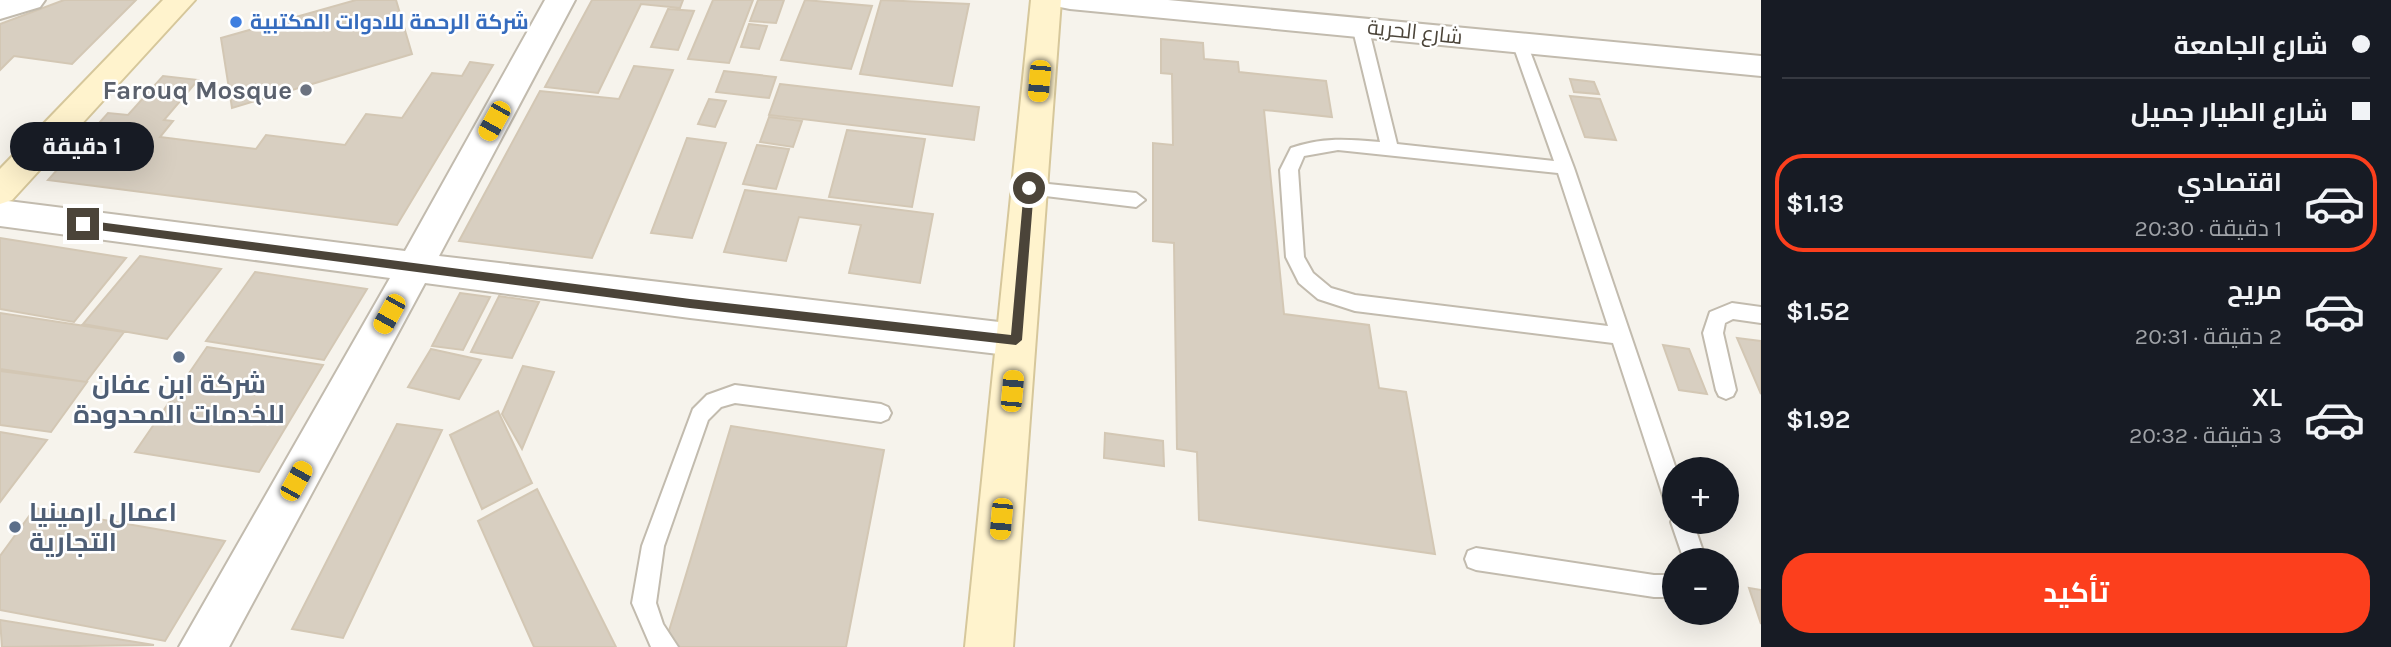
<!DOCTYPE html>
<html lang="ar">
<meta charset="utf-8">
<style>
:root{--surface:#171b24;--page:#20242c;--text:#f1f3f6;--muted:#9ea1a6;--line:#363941;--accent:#fc3f1d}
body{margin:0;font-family:Karla,Cairo,sans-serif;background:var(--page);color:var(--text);direction:rtl;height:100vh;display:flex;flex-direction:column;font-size:26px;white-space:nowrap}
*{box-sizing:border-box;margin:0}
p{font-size:23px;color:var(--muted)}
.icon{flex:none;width:38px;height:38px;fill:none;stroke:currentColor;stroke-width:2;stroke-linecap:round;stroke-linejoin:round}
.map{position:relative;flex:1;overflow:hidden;direction:ltr}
.details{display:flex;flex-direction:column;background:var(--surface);width:630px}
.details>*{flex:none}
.top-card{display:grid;align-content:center;height:154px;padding:0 21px;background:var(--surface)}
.buttons{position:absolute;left:1662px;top:457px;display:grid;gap:14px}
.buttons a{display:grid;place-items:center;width:77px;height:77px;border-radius:50%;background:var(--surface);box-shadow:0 7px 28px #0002;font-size:35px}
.end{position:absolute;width:32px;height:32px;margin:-16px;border:9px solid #4b4439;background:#fff;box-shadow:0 0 0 4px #fff}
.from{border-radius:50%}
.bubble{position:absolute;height:49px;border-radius:24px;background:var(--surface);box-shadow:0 7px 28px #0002;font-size:23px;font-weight:700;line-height:49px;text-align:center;direction:rtl}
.car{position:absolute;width:21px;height:42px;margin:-21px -10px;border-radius:9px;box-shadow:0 0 5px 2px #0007;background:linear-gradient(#f5c518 24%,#345 0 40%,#f5c518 0 76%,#345 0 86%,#f5c518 0)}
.top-card b{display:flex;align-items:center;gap:24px;height:66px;font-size:26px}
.top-card b+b{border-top:2px solid var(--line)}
.top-card i{width:18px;height:18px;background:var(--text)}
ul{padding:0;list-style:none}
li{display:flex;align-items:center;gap:21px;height:98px;margin:0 14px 10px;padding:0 7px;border:4px solid transparent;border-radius:28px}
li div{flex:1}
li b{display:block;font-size:26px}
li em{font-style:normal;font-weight:700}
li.selected{border-color:var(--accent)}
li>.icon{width:63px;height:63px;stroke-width:1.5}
.button{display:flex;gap:14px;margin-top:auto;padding:14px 21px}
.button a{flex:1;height:80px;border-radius:28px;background:var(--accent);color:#fff;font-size:28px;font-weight:700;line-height:80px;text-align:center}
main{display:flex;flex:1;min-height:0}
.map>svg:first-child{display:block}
.building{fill:#d8cfc1;stroke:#d3c7b4;stroke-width:2}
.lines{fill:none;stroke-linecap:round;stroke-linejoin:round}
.lane-casing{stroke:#c2bbae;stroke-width:4}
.street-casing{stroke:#c2bbae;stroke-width:4}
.secondary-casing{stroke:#d6c79b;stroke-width:4}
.lane{fill:#fff;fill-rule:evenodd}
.street{fill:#fff;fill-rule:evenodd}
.secondary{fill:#fff3cd;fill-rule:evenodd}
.route{fill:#4b4439}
.shop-dot{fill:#3f7fe0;stroke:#fff;stroke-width:2.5}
.worship-dot{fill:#6b7280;stroke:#fff;stroke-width:2.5}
.service-dot{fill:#5c6f8a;stroke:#fff;stroke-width:2.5}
.labels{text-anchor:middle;stroke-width:5;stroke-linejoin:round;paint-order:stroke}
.far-shop-label{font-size:21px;font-weight:bold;fill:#366cbe;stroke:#fff;text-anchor:start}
.far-street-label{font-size:21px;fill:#4b4439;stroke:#fff}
.worship-label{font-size:26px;font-weight:bold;fill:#5b616d;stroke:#fff;text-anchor:end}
.service-label{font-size:26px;font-weight:bold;fill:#4e5e75;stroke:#fff}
</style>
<main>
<section class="details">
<div class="top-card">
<b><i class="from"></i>شارع الجامعة</b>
<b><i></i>شارع الطيار جميل</b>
</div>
<ul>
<li class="selected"><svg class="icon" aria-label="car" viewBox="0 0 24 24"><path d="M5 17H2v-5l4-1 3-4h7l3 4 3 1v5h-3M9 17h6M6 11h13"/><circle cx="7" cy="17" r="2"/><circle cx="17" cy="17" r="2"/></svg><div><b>اقتصادي</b><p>1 دقيقة · 20:30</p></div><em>$1.13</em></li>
<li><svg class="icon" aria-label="car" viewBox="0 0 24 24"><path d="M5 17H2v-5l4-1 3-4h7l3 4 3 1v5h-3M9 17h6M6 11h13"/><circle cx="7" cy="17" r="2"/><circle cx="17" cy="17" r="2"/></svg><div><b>مريح</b><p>2 دقيقة · 20:31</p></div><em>$1.52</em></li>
<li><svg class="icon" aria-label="car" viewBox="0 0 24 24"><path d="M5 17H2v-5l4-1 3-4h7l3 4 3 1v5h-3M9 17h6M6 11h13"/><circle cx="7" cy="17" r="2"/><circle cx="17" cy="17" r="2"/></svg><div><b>XL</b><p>3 دقيقة · 20:32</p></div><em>$1.92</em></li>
</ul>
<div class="button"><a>تأكيد</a></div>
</section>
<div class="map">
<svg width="1761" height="647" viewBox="0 0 1761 647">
<rect width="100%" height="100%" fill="#f6f3ec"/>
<!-- building -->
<path class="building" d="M64,0H136L72,64L14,56L0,70V24Z
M356,0H396L412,54L232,108L221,38Z
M592,0H683L680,8L641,4L598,93L545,87Z
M713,0H753L729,63L688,59Z
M758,0H784L776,23L750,21Z
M805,0L872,6L851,69L781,60Z
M881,0L969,4L952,86L860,74Z
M668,9L694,11L678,50L651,47Z
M749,24L767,26L759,49L741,47Z
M1161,39L1203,43L1204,59L1238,62L1239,72L1326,81L1332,117L1264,110L1284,314L1369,325L1379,388L1406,392L1435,554L1199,520L1197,452L1177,449L1174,243L1153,241V143L1173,145L1172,74L1161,73Z
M470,62L493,65L397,225L48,180L108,113L128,115L163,76L198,80L164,120L173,121L160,137L256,149L266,135L345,145L366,114L402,118L432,73L462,76Z
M634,66L673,70L592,258L459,241L540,91L619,99Z
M724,71L776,77L769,98L716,92Z
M1570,79L1594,82L1599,94L1574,92Z
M780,84L979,107L974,140L769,115Z
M1570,96L1600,99L1616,140L1585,137Z
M709,99L726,101L715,127L698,124Z
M769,117L802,121L793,147L760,142Z
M847,130L925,139L912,207L829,197Z
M687,138L726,143L692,238L651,233Z
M757,145L789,149L776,189L743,184Z
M745,190L933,214L920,283L849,273L861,225L799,217L786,261L724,252Z
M0,238L126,258L74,322L0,309Z
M140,256L221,269L167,339L83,324Z
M255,272L367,289L324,360L206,341Z
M460,293L490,297L463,350L432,346Z
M499,296L539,302L512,358L471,352Z
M0,313L124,332L86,382L0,369Z
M1737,338L1761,341V394Z
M1663,345L1689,349L1707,394L1679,390Z
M207,347L323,365L259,472L135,452Z
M431,349L481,360L459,399L408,387Z
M523,366L554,372L522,449L502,414Z
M0,371L87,382L51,432L0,425Z
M498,411L532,483L482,509L450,435Z
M397,424L442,430L343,638L292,629Z
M731,426L884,450L846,647H681L665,644Z
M0,432L47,440L0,502Z
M1105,433L1163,441L1164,466L1104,458Z
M537,489L616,647H534L478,521Z
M35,508L225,541L165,641L0,610V556Z
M1749,588L1761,590V624Z
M0,620L154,645L2,647Z"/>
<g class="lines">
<!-- lane casing -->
<g class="lane-casing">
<path id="lane" d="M1360,21L1368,26L1397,144L1554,161L1512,42L1520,37L1525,38L1574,168L1676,469L1675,509L1667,506L1664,499L1613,343L1355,311L1318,299L1299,283L1286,257L1280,170L1291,148C1322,137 1348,139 1380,142L1352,26ZM1338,150L1558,173L1608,326L1355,295L1331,288L1313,273L1304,257L1298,170L1304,156Z
M1029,182L1136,193L1145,200L1136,207L1029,194L1020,188Z
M1732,303L1761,307V323L1733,319L1725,323L1723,333L1736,390L1733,396L1726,399L1719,396L1716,390L1703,333L1710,312Z
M735,385L881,404L888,407L891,413L888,419L881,422L735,403L721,407L708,420L664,546L656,603L663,624L678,647H651L632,603L642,546L693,409L707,395Z
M1675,514V522H1693L1706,560H1684L1671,522Z
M1476,548L1654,575H1675V597H1654L1476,570L1468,567L1465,559L1468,551Z"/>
</g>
<!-- street casing -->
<g class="street-casing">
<path id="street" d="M0,0H45L40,7L0,19Z
M545,0H575L439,256L1016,324L1030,329L1035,340L1030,351L1016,356L690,318L425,283L229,647H179L390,278L0,226V200L405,251Z
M1055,0H1168L1761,56V76L1070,9L1060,7Z"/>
</g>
<!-- secondary casing -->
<g class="secondary-casing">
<path id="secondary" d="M163,0H195L12,200L0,204V169Z
M1031,0H1061L1013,647H965Z"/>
</g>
<!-- lane -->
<use href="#lane" class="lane"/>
<!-- street -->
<use href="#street" class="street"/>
<!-- secondary -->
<use href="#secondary" class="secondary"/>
</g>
<!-- route -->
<path class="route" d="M1029,185L1034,188L1022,340L1016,345L690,308L83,228L78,224L83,220L690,299L1011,335L1024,188Z"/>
<!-- markers -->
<circle class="shop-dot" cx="236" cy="22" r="7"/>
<circle class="worship-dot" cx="306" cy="90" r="7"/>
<g class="service-dot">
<circle cx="179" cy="357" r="7"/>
<circle cx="15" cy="527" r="7"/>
</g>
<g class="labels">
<!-- far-shop labels -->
<g class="far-shop-label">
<text x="250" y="29">شركة الرحمة للادوات المكتبية</text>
</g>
<!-- far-street labels -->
<g class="far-street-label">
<text transform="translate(1415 32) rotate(6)" y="7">شارع الحرية</text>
</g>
<!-- worship labels -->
<g class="worship-label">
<text x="292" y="99">Farouq Mosque</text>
</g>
<!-- service labels -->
<g class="service-label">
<text x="179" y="393">شركة ابن عفان<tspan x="179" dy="30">للخدمات المحدودة</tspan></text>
<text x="29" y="521" text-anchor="start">اعمال ارمينيا<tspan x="29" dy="30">التجارية</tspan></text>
</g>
</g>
</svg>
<div class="buttons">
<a>+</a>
<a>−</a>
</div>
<i class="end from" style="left:1029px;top:188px"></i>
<i class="end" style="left:83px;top:224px"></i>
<div class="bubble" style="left:10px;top:122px;width:144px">1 دقيقة</div>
<i class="car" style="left:1039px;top:81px;rotate:185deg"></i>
<i class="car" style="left:494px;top:121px;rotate:209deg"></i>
<i class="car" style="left:389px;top:314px;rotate:209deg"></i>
<i class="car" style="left:1012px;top:391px;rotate:5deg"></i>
<i class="car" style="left:296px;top:481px;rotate:29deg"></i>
<i class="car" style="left:1001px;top:519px;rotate:185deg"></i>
</div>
</main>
